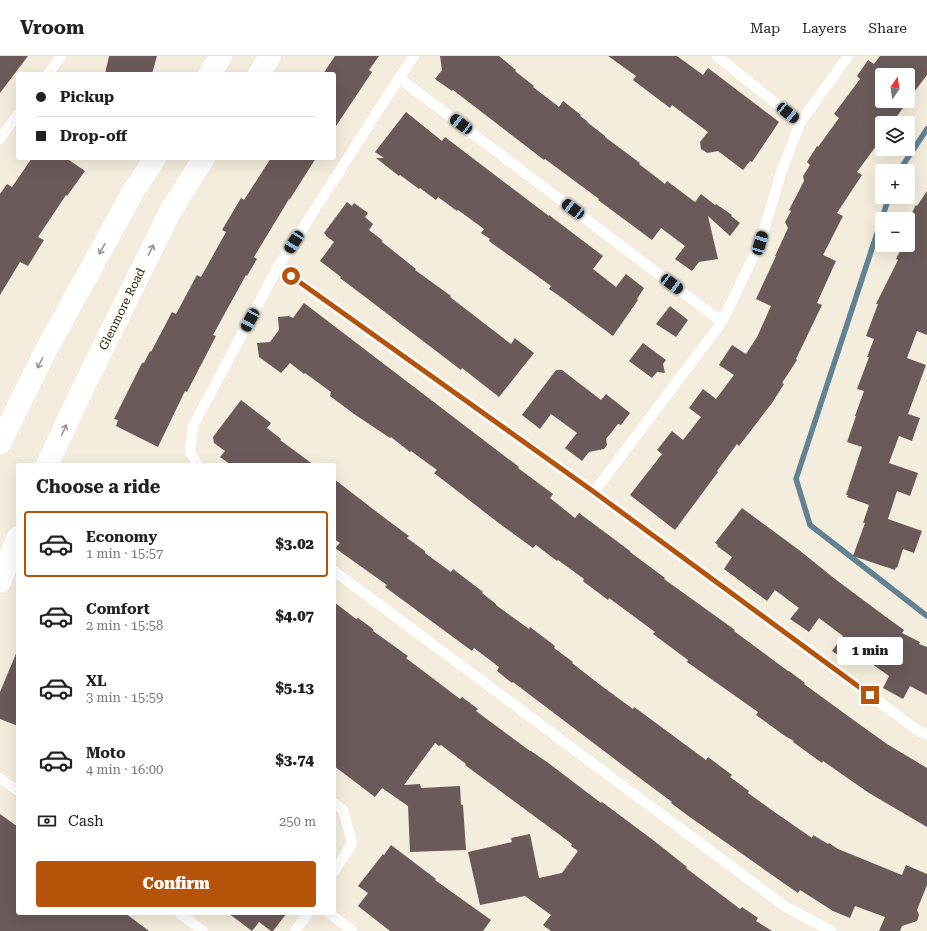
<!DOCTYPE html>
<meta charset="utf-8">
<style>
:root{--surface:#fff;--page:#f2f2f2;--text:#222;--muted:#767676;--line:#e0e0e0;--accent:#b45309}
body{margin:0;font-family:"Roboto Serif",serif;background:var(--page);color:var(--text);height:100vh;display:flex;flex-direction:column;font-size:15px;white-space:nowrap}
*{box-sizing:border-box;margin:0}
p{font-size:13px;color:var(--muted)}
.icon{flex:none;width:22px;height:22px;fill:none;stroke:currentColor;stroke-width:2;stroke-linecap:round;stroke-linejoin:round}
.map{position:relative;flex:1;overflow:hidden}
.side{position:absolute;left:16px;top:407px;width:320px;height:452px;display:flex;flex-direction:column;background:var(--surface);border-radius:4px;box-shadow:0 4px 16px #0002}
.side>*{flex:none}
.guide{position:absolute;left:16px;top:16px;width:320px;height:88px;border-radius:4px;box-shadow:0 4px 16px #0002;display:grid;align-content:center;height:88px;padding:0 20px;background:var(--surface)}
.needle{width:26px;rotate:13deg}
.controls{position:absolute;left:875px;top:12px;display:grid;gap:8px}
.controls a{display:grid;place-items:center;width:40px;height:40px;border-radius:4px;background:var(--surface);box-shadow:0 4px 16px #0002;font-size:20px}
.end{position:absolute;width:18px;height:18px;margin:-9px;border:5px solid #b45309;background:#fff;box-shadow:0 0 0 2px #fff}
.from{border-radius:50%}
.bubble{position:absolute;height:28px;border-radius:4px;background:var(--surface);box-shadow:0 4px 16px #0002;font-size:13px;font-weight:800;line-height:28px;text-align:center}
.car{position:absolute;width:12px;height:24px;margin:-12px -6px;border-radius:5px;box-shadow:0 0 3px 1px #0007;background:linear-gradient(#222 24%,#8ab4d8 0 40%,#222 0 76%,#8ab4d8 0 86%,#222 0)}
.guide b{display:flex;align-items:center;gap:14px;height:38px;font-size:15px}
.guide b+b{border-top:1px solid var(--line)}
.guide i{width:10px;height:10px;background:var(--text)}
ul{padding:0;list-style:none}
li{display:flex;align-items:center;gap:12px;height:66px;margin:0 8px 6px;padding:0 12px;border:2px solid transparent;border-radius:4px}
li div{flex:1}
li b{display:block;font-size:15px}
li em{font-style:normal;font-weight:800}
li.active{border-color:var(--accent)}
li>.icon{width:36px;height:36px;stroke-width:1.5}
h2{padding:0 20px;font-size:18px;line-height:48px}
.pay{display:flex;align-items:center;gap:10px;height:44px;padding:0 20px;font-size:15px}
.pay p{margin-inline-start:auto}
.primary-button{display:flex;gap:8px;margin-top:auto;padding:8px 20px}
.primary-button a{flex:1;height:46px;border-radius:4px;background:var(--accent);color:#fff;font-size:16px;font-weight:800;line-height:46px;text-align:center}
header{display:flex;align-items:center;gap:24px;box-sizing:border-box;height:56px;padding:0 20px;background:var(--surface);border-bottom:1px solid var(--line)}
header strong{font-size:19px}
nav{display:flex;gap:22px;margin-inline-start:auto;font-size:14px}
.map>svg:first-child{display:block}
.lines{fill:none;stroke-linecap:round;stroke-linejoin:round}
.stream{stroke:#628294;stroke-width:5.5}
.building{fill:#6b5a5a}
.lane{stroke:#fff;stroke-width:10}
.secondary{stroke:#fff;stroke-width:22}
.oneway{stroke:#979693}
.route{stroke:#b45309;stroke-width:5}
.labels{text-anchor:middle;stroke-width:4;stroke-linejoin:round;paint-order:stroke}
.street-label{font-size:12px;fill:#181610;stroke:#fffbf1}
</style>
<header>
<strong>Vroom</strong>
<nav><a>Map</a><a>Layers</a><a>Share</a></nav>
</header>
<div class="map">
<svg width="927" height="875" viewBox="0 0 927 875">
<rect width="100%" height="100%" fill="#f4eddd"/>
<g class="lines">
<!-- stream -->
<path class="stream" d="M899,115L927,73
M889,141L796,423L810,469L927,560"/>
</g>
<!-- building -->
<path class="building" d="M0,0H28L0,37Z
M109,0H157L152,18H105Z
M335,0H379L369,14L372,16L334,73V18H323Z
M440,0H499L516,14L515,15L534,30L533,31L559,51L563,45L581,59L580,60L587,65V66L605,80V81L640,107L639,108L665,128L667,125L695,146L701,138L715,149L716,148L732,159L731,160L740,167L730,180L708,160L718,203L699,206L692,215L675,203L685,190L661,172L652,184L598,144L599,143L545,103L544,104L453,34L452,35L435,23L442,14Z
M608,0H677L703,19L708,12L779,66L752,106L750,105L743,114L718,95L707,97L701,93L700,86L708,76L672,49L670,52L633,24L636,20Z
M880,0H927V19L908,44V19H882V45H908L892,67H882V82L857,116L862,119L837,157L843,160L823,199L836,205L817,247L822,249L796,303L797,304L782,327L784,328L772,347L739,390L737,388L717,415L718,416L675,474L630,439L662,398L657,394L672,375L683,384L701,361L689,352L703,333L716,343L734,319L719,309L732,289L746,298L757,281L771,250L756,243L776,200H775L788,172L785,166L791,155L789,154L804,125L803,120L810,109L807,106L817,90L818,91L839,62L834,58L860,23L857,20L868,4L874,8Z
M406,56L442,85L445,81L479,107L549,160V159L603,200L593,213L616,231L626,218L644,232L637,243L638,244L613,280L558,239L549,233L551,230L489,185L490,183L481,177L484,173L458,154L457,155L438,141L436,144L420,132L419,133L400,119L399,120L376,102H384L375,96Z
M32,102H66L85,115L67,140L66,139L38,181L44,184L28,210L20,206L0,239V138L7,128L12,131Z
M271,102H316L290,143H289L254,201L257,203L247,220L246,219L213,279L216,280L187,336L185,335L158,391L116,370L118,364L114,363L142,307H144L150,295L151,296L172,256L176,258L197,219L201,221L226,176L222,174L241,142L244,144Z
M927,135V279L917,275L907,302L926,309L908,358L920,362L912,385L899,380L889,407L918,417L910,440L897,435L888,463L922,475L914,497L903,493L897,512L896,511L895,514L853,500L865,467H863L869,449L847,441L848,439H846L862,391L847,386L856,360H855L864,335L857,333L869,301H867L874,283L866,280L878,248H876L898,204L896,203L903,189H908V164L916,149L917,150Z
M347,146L352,150L354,147L368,157L365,161L373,168L369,174L382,184V186L416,213L415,214L451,240L450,241L511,288L515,282L516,283L534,297L499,341L462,312L461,314L356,234L340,222L341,221L320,205L334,186L326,180V179L324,177Z
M304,247L519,411L518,412L553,438L550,442L575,462L579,457L630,495V496L665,522L664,523L735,574L734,575L788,615H789L805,627L804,628L859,668L887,688L927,712V771L869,737L823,705L822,707L793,686L794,685L785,680L756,659L758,656L687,606L688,604L653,578L655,576L609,542L608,544L584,526L583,525L584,523L558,504L557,505L536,489L533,492L500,468L434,417L437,414L411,395L410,396L391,381L390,382L354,358L330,340L331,336L305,317L304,318L290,307L281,317L259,301L257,287L270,286L279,274L278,261L289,260L293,262Z
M670,250L688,264L676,281L656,268Z
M643,287L666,304L663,308L665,317L657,316L652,322L629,305Z
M556,314H562L601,344L606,338L630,357L621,369L618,368L606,383L607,389L604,393L589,396L582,405L565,392L577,377L551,358L540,373L522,359Z
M241,344L271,367L267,372L281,383L280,384L314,409H231L220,401L225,395L214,387L213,381Z
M334,423L386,463L409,480L407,482L425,495V497L451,516L453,513L483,536L482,537L496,548V549L529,573L530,571L555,590L554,592L573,606L572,607L599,628L633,653L634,651L641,656L706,704L708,701L732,719L730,721L749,735L748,737L773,755L812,782L813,779L828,788L829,787L838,793L902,819L906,809L927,818V829L917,854L919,859L917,865L902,870L900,875H879L885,861L855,850L850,862L833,855L800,834L798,837L782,826L687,759L671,747L672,746L637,720L513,626L512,627L497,615L499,611L474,592L472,595L385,531L387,529L335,492L340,487L334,483Z
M742,452L799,494L835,523L882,558L904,574L902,577L920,586L919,588L927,591V639L910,630L903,643L883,632L889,620L858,598L851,608L832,595L843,580L819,562L809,576L790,563L799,552L775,534L767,545L724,513L732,501L717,490L718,489L715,487Z
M334,546L356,563L358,562L373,573V575L408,600L406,602L460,643L462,641L478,653L476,655L530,695H531L547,706L601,747L602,746L653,784L687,811L686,812L740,853L742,851L758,862L756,865L772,875H551L543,869L551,859L525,840L480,849L468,796L512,786L511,782L530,778L539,822L562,817L578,795L571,790L572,788L465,709L466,708L441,689L439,690L435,687L404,729L420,728L421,732L460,730L461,749H463L466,794L410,796L408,750L382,732L375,741L334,710Z
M18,593V670L0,663V636Z
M0,758L18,771V857H125L149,875H0Z
M391,789L436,823L435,824L491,864L483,875H390L358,850L368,837L358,830L383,798L384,799Z
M228,857H287L273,875H271L259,866L252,875Z"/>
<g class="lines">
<!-- lane -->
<path class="lane" d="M717,0L800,67L848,0
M48,18L61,0
M399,22L722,266
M0,83L18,58
M278,211L594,436L920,676L927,678
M198,409L190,396L193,370L278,211L399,22L414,0
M594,436L722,266L760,187L781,117L800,67
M334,515L786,851L831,875
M0,722L18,735
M334,747L343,754L352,787L334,816
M179,857L203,875
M329,857L352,875
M295,875L308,857"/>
<!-- secondary -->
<path class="secondary" d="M210,18L221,0
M259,18L270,0
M0,387L46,294L134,134L155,102
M47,409L85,328L172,152L204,102
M0,526L18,481"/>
</g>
<!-- one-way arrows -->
<defs><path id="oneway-shaft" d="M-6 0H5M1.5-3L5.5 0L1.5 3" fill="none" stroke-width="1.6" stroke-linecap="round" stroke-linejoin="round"/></defs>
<g class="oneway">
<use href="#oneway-shaft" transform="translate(102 193) rotate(119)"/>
<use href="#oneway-shaft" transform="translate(151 194) rotate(-64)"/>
<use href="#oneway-shaft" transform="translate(40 307) rotate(117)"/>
<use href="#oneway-shaft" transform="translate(64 374) rotate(-65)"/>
</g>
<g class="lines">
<!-- route -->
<path class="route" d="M291,220L594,436L870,639"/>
</g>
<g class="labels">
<!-- street labels -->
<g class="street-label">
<text transform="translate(122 253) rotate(-64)" y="4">Glenmore Road</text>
</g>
</g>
</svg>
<div class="controls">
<a><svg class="needle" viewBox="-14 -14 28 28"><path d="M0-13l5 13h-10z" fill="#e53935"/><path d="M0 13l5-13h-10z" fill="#767676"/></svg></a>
<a><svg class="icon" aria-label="layers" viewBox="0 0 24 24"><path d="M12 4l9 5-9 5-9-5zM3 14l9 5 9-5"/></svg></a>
<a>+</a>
<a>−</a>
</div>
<i class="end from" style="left:291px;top:220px"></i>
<i class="end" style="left:870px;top:639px"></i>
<div class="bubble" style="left:837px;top:581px;width:66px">1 min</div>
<i class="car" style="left:788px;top:57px;rotate:129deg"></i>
<i class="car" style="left:461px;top:68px;rotate:307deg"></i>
<i class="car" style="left:573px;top:153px;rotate:307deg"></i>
<i class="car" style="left:294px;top:186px;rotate:213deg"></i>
<i class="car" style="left:760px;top:187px;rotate:16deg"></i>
<i class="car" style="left:672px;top:228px;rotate:127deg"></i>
<i class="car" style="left:250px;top:264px;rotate:208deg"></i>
<div class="guide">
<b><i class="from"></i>Pickup</b>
<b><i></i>Drop-off</b>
</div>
<section class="side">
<h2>Choose a ride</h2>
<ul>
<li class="active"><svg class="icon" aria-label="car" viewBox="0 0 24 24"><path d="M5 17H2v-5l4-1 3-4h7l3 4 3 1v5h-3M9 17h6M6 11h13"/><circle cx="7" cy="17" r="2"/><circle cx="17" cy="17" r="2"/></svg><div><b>Economy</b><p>1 min · 15:57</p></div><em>$3.02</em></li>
<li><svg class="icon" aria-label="car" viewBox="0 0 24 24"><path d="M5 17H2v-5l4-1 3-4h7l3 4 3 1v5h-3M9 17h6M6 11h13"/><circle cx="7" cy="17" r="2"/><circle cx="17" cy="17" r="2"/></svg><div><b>Comfort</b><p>2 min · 15:58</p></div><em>$4.07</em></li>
<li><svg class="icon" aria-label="car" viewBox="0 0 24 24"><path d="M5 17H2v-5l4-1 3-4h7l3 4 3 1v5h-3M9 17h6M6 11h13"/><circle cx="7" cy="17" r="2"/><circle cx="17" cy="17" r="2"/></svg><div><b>XL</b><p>3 min · 15:59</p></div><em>$5.13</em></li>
<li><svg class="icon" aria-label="car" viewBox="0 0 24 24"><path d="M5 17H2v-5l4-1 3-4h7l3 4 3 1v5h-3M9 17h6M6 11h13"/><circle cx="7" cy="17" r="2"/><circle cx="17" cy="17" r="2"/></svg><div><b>Moto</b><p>4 min · 16:00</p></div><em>$3.74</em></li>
</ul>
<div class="pay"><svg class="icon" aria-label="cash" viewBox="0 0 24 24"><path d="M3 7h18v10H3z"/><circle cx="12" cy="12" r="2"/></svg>Cash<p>250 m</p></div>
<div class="primary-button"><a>Confirm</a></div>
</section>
</div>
